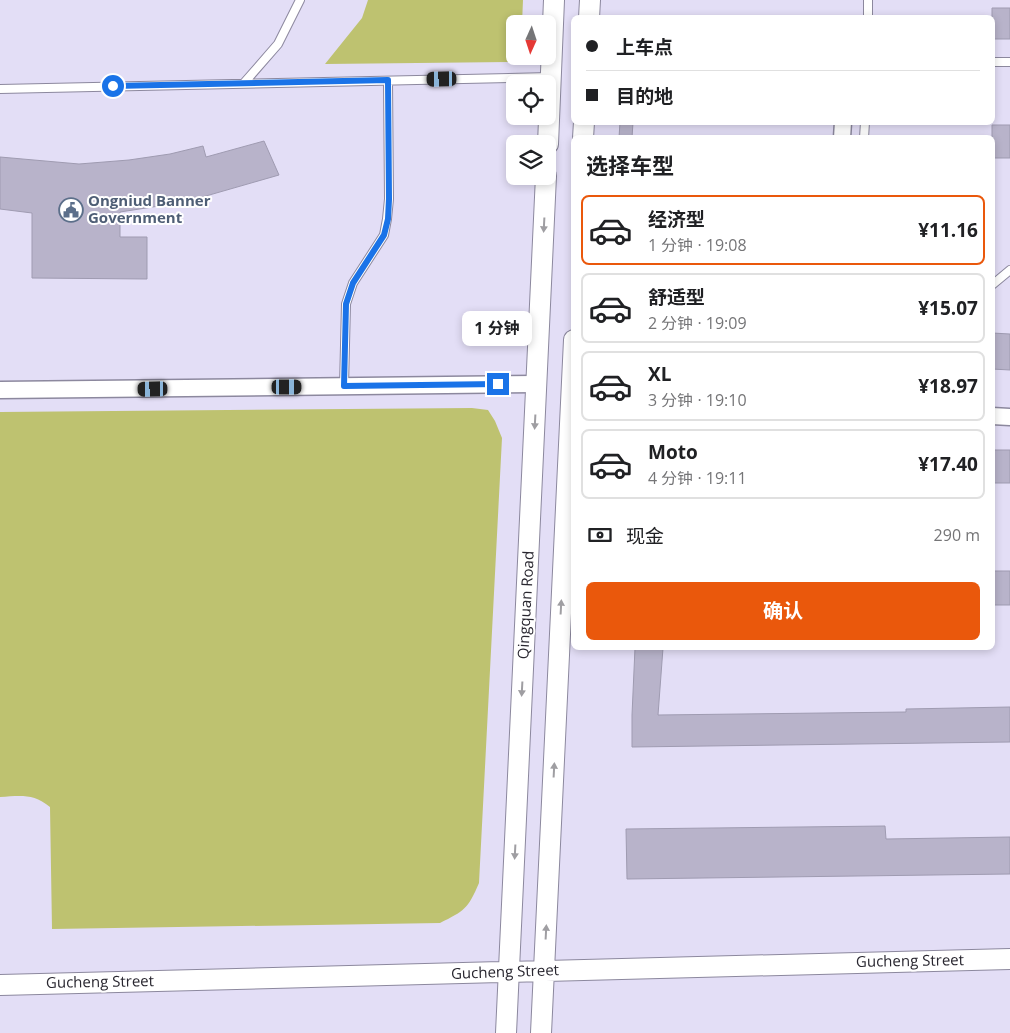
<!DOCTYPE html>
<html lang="zh">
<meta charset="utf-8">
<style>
:root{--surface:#fff;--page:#f6f6f6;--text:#202124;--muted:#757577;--line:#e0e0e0;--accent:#ea580c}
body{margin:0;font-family:"Open Sans","Noto Sans SC",sans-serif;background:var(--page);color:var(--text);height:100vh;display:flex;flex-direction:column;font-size:19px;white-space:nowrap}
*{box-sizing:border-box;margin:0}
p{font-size:16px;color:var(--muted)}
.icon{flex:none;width:28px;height:28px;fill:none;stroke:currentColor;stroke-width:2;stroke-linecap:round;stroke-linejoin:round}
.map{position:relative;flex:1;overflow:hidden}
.side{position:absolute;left:571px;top:135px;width:424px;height:515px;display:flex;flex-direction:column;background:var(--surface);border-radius:8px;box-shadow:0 2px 8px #0003}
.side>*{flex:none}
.guide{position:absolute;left:571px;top:15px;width:424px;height:110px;border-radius:8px;box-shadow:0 2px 8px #0003;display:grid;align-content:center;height:110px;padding:0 15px;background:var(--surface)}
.needle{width:32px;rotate:183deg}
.buttons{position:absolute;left:506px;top:15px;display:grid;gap:10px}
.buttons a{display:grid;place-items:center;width:50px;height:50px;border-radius:8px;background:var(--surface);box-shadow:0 2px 8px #0003;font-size:25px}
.end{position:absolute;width:22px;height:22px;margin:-11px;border:6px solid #1a73e8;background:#fff;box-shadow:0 0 0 2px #fff}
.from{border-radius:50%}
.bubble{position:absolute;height:35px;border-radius:8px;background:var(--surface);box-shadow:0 2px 8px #0003;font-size:16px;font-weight:700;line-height:35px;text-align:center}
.car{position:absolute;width:15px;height:30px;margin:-15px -8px;border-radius:6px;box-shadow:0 0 4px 1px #0007;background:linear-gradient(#222 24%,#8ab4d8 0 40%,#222 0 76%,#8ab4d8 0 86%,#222 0)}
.guide b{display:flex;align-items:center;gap:18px;height:48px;font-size:19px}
.guide b+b{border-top:1px solid var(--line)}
.guide i{width:12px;height:12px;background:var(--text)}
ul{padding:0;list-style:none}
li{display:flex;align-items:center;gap:15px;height:70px;margin:0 10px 8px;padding:0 5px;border:2px solid var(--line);border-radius:8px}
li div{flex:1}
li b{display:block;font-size:19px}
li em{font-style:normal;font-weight:700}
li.current{border-color:var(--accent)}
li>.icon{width:45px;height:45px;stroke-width:1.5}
h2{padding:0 15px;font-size:22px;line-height:60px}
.pay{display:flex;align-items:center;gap:12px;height:55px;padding:0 15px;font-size:19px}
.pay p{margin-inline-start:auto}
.primary-button{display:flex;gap:10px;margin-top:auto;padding:10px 15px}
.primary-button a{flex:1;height:58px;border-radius:8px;background:var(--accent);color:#fff;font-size:20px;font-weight:700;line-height:58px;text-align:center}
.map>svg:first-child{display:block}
.green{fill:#bec270}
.building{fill:#b8b3ca;stroke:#9f9bb1}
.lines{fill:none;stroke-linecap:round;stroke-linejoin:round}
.service-casing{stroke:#8c889e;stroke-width:10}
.minor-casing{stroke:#8c889e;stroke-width:19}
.tertiary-casing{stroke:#8c889e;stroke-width:22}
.service{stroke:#fff;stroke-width:8}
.minor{stroke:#fff;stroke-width:16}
.tertiary{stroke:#fff;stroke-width:20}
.oneway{fill:#9f9ea2}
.route{stroke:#1a73e8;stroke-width:6}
.labels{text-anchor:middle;stroke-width:4;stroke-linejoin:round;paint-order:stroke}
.service-label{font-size:15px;font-weight:bold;fill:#4e5e75;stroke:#fff;text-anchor:start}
.street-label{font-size:15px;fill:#292730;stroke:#fff}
</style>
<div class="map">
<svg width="1010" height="1033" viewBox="0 0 1010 1033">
<rect width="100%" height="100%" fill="#e3def6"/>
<!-- green -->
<path class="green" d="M368,0H523L522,24H515V56H519L516,60L509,62L325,64L362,18Z
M472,408L488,410L495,421L502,438L479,883C468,909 464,911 440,923L52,929L50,807C33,793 20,796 0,797V412Z"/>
<!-- building -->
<path class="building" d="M992,8H1010V39H992Z
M620,122H633L632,138H619Z
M992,125H1010V158H992Z
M264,141L279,175L185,202L120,212V237H147V279L32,278V213L0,209V157L79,164L129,160L170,154L203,146L206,157Z
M992,333L1010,334V370L992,369Z
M992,450H1010V483H992Z
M992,571H1010V605H992Z
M635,648H663L658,715L906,712V709L1010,707V742L632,747V715Z
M885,826L886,839L1010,837V874L627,879L626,829Z"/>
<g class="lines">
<!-- service casing -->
<g class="service-casing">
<path id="service" d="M868,18V0
M992,62H1010
M244,83L278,44L300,0
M0,89L551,77
M864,138L865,122
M992,285L1010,270
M344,386L346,304L353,283L384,235L387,219L389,199L388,81"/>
</g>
<!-- minor casing -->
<g class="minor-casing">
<path id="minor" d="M842,138L843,122
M0,390L536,384
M992,416L1010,417"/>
</g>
<!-- tertiary casing -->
<g class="tertiary-casing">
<path id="tertiary" d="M589,18L590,0
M583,138L584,122
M548,144L554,0
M0,985L1010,959
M506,1033L546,176
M541,1033L574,340"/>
</g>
<!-- service -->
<use href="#service" class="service"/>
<!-- minor -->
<use href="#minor" class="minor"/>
<!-- tertiary -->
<use href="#tertiary" class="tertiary"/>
</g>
<!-- one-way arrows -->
<defs><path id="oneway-solid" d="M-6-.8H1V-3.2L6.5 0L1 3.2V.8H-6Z" transform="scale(1.25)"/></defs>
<g class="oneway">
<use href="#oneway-solid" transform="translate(544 225) rotate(93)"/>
<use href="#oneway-solid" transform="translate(535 422) rotate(93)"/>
<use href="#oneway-solid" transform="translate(561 607) rotate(-87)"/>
<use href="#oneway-solid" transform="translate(522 689) rotate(93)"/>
<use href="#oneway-solid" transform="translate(554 770) rotate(-87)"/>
<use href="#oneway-solid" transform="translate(515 852) rotate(93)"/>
<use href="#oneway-solid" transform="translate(546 932) rotate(-87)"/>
</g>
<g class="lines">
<!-- route -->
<path class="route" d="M113,86L388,80L389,199L388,219L384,235L353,283L346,304L344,386L498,384"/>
</g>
<!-- icons -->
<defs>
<g id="civic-ring" transform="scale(1.25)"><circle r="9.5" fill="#fff" stroke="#5c6f8a" stroke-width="1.5"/><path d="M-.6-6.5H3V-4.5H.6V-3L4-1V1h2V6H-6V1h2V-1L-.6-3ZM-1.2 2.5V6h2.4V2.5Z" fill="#5c6f8a"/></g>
</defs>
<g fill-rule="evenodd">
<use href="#civic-ring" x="71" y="210"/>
</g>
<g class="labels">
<!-- service labels -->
<g class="service-label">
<text x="88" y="206">Ongniud Banner<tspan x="88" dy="17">Government</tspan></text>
</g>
<!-- street labels -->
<g class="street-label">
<text transform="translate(526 605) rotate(-87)" y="5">Qingquan Road</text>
<text transform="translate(910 961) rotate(-1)" y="5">Gucheng Street</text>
<text transform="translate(505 972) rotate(-2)" y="5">Gucheng Street</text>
<text transform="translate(100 982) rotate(-1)" y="5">Gucheng Street</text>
</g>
</g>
</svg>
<div class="buttons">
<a><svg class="needle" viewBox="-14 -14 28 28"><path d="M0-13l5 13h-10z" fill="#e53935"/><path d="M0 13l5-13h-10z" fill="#757577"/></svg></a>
<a><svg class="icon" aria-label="locate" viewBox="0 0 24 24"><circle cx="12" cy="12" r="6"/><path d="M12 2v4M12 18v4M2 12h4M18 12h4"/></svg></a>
<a><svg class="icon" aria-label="layers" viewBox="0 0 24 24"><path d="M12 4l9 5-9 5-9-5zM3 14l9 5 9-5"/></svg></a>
</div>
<i class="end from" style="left:113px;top:86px"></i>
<i class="end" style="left:498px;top:384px"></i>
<div class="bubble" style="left:462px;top:311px;width:70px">1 分钟</div>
<i class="car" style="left:442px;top:79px;rotate:269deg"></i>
<i class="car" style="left:287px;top:387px;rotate:90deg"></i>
<i class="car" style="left:153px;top:389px;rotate:269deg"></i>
<div class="guide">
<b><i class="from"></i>上车点</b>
<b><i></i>目的地</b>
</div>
<section class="side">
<h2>选择车型</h2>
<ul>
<li class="current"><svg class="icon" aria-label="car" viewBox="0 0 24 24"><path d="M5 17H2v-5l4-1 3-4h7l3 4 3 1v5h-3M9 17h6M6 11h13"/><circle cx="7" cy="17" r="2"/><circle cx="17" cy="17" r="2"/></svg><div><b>经济型</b><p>1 分钟 · 19:08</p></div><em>¥11.16</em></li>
<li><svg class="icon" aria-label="car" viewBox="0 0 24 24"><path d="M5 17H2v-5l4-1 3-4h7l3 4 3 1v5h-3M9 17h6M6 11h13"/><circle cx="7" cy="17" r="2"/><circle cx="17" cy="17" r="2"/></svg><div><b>舒适型</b><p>2 分钟 · 19:09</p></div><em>¥15.07</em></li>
<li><svg class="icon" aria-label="car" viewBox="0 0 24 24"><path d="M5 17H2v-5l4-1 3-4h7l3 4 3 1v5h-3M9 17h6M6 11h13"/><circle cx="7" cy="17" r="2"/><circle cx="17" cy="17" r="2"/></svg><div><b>XL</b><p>3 分钟 · 19:10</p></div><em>¥18.97</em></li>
<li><svg class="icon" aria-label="car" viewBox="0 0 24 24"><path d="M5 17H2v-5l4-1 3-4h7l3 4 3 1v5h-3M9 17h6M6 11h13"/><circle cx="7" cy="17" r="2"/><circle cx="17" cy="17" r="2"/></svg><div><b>Moto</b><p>4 分钟 · 19:11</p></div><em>¥17.40</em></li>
</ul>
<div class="pay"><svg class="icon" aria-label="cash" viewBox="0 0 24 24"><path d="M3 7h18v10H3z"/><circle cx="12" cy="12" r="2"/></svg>现金<p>290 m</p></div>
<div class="primary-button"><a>确认</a></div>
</section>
</div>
